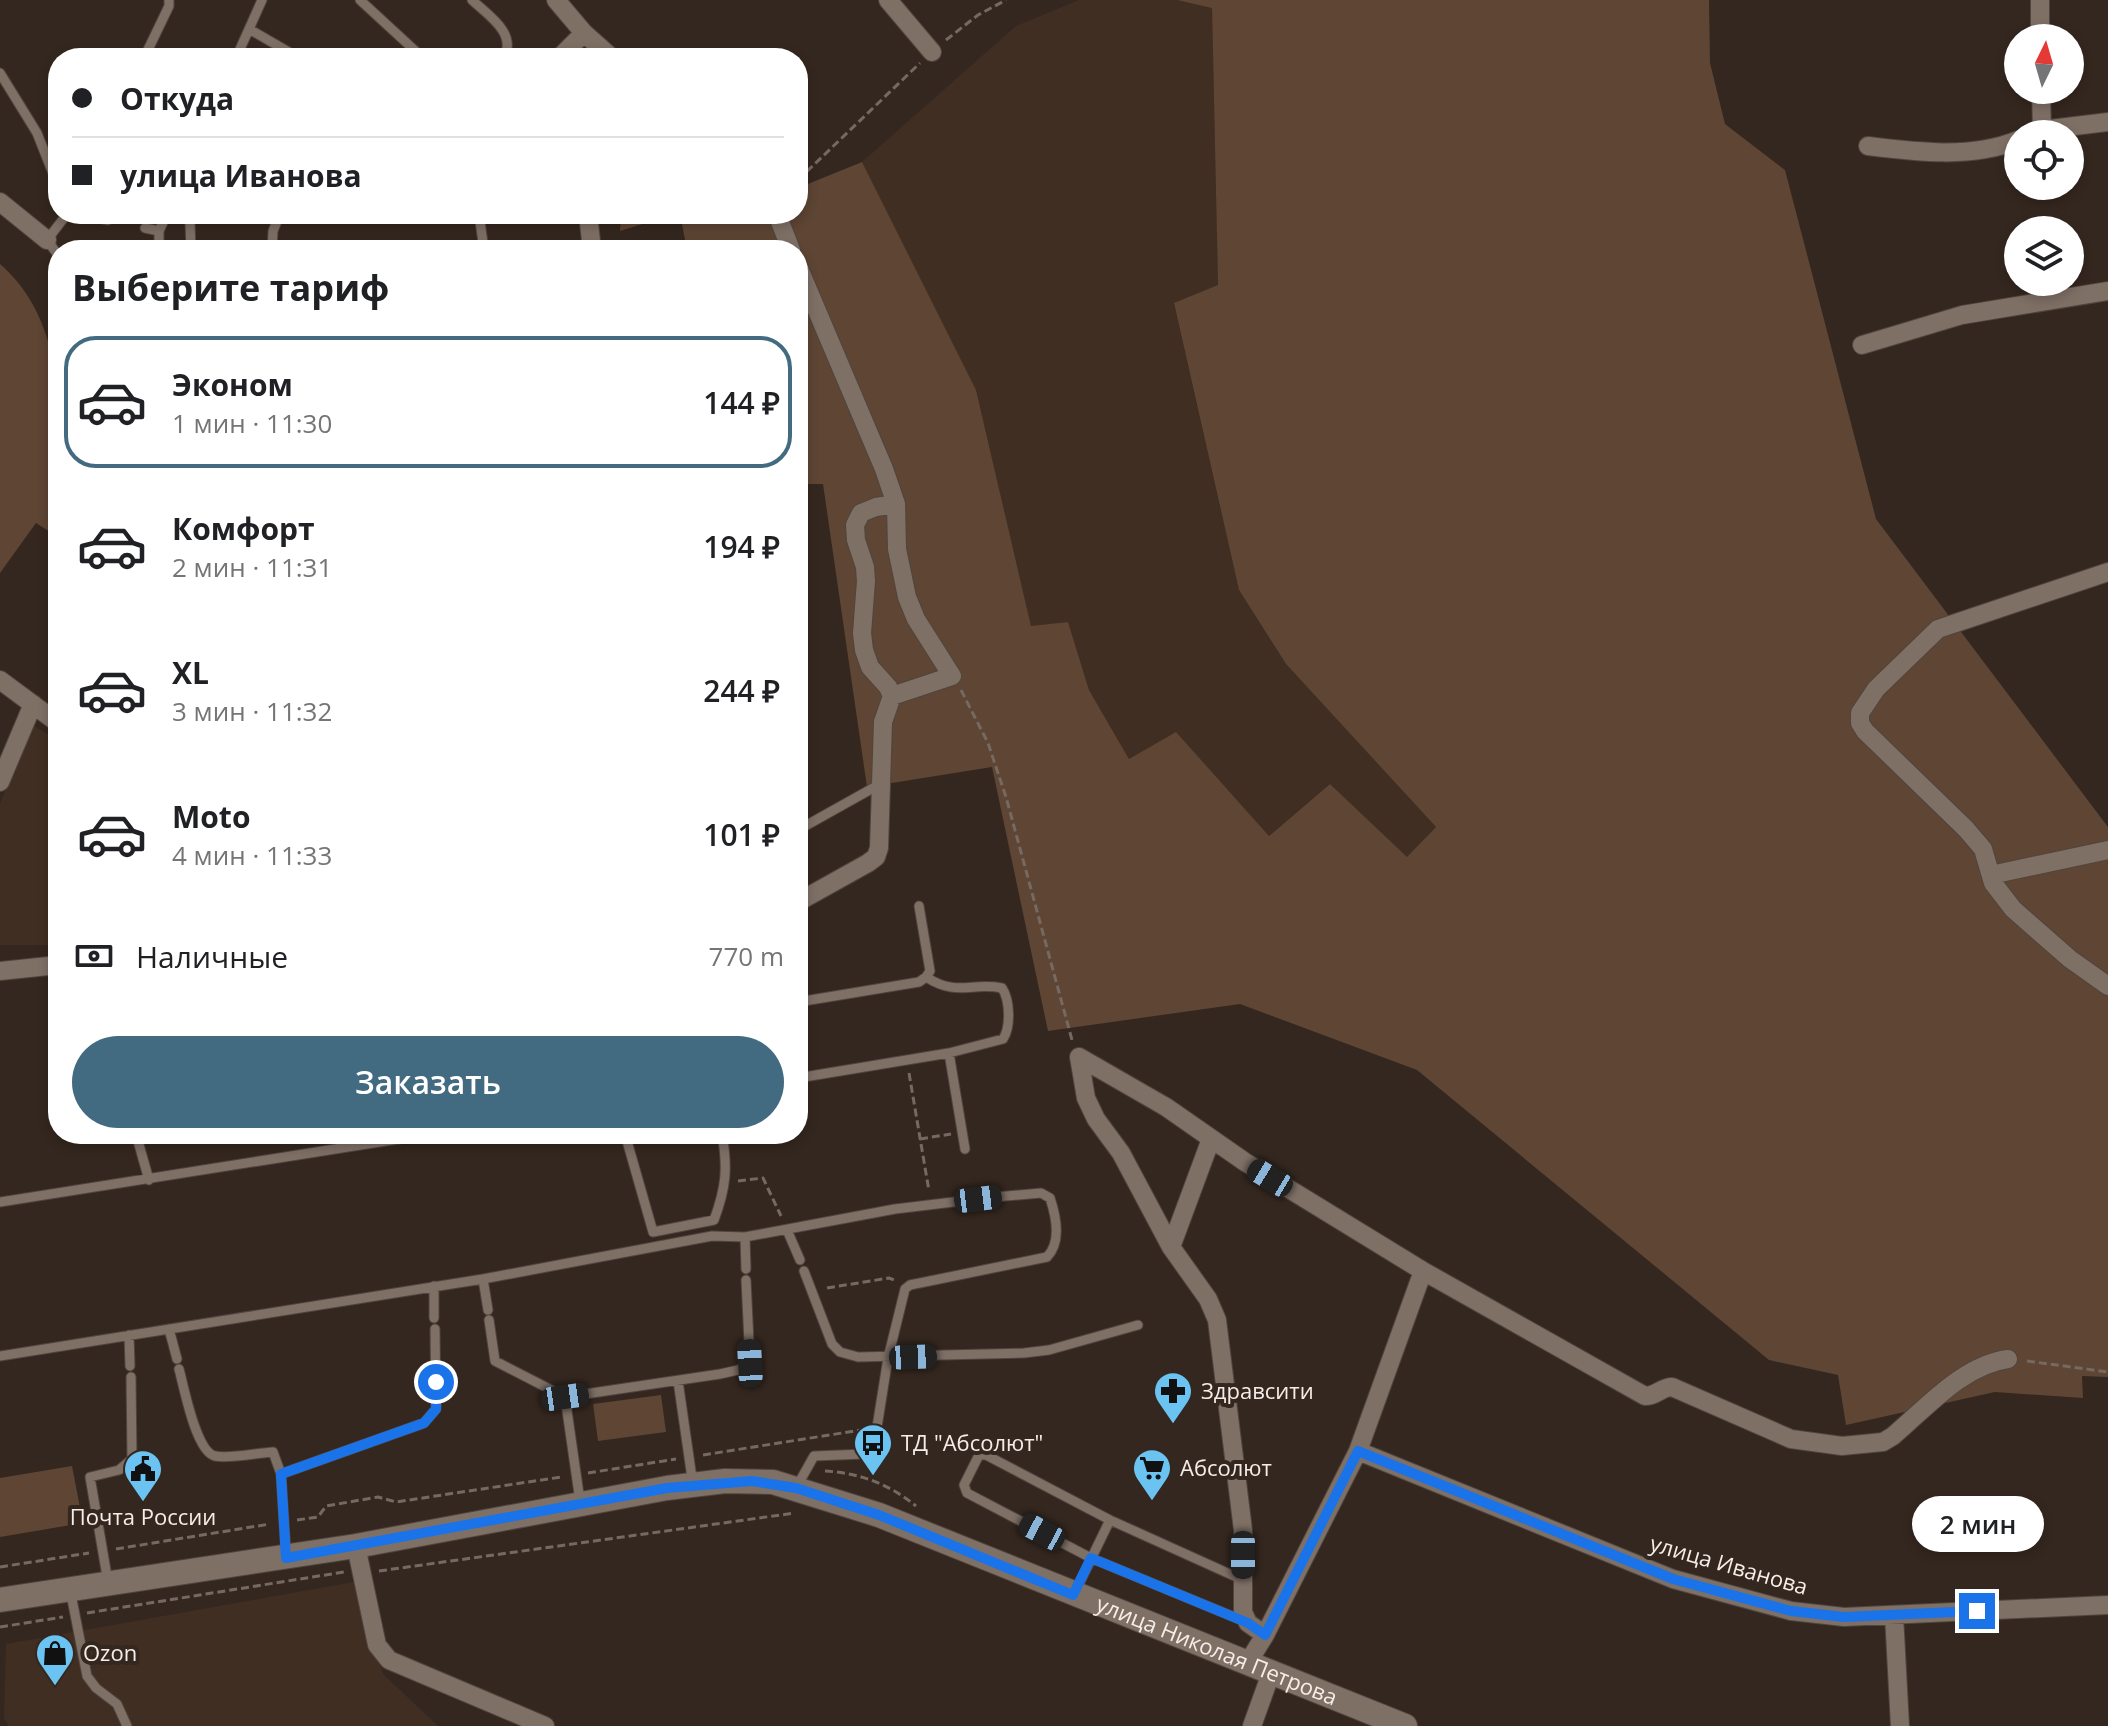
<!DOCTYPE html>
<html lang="ru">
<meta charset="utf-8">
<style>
:root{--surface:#fff;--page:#f2f2f2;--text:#202124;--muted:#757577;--line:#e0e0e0;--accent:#426a81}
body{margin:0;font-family:"Open Sans",sans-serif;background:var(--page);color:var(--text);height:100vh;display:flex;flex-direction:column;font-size:30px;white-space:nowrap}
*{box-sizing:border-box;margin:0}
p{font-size:26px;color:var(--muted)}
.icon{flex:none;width:44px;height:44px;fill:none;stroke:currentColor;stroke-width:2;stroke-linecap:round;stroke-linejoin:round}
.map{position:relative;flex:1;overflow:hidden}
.details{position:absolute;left:48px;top:240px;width:760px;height:904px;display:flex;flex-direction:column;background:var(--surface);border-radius:32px;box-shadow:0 4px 12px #0003}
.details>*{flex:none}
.hud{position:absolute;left:48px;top:48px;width:760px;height:176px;border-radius:32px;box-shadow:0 4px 12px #0003;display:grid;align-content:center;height:176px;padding:0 24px;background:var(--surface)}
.needle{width:52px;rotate:5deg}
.buttons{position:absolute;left:2004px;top:24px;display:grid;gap:16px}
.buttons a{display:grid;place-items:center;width:80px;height:80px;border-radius:50%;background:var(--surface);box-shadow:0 4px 12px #0003;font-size:40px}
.end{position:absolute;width:36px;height:36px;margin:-18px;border:10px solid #1a73e8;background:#fff;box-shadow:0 0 0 4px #fff}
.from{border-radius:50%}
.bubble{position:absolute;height:56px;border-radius:28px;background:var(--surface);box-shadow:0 4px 12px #0003;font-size:26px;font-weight:600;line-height:56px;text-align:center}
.car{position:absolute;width:24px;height:48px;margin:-24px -12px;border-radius:10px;box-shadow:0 0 6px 2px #0007;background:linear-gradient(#222 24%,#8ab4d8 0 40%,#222 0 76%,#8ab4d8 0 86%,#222 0)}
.hud b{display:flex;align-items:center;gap:28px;height:76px;font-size:30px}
.hud b+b{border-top:2px solid var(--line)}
.hud i{width:20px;height:20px;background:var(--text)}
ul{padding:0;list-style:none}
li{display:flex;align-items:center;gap:24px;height:132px;margin:0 16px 12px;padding:0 8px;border:4px solid transparent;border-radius:32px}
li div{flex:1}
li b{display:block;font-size:30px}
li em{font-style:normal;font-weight:600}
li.active{border-color:var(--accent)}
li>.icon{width:72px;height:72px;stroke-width:1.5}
h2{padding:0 24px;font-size:36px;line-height:96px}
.pay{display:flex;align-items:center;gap:20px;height:88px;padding:0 24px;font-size:30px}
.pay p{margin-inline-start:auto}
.button{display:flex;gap:16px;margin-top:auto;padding:16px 24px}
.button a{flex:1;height:92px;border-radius:48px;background:var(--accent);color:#fff;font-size:32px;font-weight:600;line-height:92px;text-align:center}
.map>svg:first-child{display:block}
.built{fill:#412e23}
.green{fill:#5e4534}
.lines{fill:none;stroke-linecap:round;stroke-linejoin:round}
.lane-casing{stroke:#50453f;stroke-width:11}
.street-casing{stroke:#50453f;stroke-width:20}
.secondary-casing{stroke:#50453f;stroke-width:26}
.path{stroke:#756962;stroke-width:3;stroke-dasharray:8 4;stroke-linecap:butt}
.lane{stroke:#7f7066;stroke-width:9}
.street{stroke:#7f7066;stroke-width:18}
.secondary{stroke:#7f7066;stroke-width:24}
.route{stroke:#1a73e8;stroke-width:10}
.labels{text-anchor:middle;stroke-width:8;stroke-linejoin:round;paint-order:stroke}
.poi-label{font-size:22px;fill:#f6ede8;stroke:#34271f;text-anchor:start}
.street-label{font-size:22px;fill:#f6ede8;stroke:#34271f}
</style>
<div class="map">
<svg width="2108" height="1726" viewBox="0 0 2108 1726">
<rect width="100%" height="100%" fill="#34271f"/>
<!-- built -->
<path class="built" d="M1079,0H1177L1212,7L1218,285L1174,304L1239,590L1286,664L1436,827L1407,858L1330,784L1269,836L1176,733L1129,759L1089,690L1068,622L1031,627L976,390L862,162L1016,26Z
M32,725L58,740V945H0V804Z
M354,1582L383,1674L438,1726H9L4,1718L6,1644Z"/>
<!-- green -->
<path class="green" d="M1177,0H1709L1710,63L1725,124L1785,170L1876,519L2108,827V1377L2082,1376L2083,1398L1995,1392L1846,1425L1838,1375L1769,1360L1417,1070L1240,1004L1048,1031L992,767L867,787L823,484H798V250H687L680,214H798V188L862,162L976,390L1031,626L1068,622L1089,690L1129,759L1176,732L1269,836L1330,784L1407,857L1436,827L1286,664L1239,590L1174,303L1218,285L1212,8Z
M621,214H674L620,231Z
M0,264C76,330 58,446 58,537L36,523L0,573Z
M661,1395L666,1432L598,1441L593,1404Z
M72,1466L83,1523L0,1537V1478Z"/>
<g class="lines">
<!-- lane casing -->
<g class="lane-casing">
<path id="lane" d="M360,0L423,58
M472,0C489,16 517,33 504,58
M249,29L299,58
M144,58L169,6V0
M236,58L262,0
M0,73L37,133L58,186
M80,214L108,220
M187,214L190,223L191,250
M479,214L484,250
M145,228L159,231
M159,250V231L167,214
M272,250L273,231L280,214
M58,255L47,240L67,214
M798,830L882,783
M926,977C957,997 971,982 1002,988C1010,1000 1011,1027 1003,1039L949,1053
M798,1002L919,982L926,977L930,971L919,906
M798,1078L949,1053L965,1149
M136,1134L149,1180
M625,1134L653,1232L714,1220C726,1188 728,1168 722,1134
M0,1202L430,1134
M787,1230L800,1260
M745,1237L746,1269
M804,1271L832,1344L840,1352L858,1357L1024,1353L1049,1350L1138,1325
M483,1279L488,1310
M434,1286V1318
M489,1320L495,1361L565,1397L580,1501
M169,1329L177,1359
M129,1335L130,1366
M0,1356L483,1279L712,1236L745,1237L895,1209L995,1197L1041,1193L1050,1198C1056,1216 1062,1242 1047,1257L910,1285L905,1289L888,1358L877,1427L865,1454L814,1456L796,1488
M179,1369C184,1387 196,1452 215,1456C229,1459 257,1453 273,1452L281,1474L286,1554
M678,1381L693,1485
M565,1397L720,1374L738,1370L750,1363L746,1280
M281,1474L424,1423L436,1409L435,1329
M1110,1520L986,1455H979L964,1485L967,1493L1091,1558L1246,1622
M108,1582L90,1477L119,1470L132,1459L131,1377
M70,1589L87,1676L96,1688L117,1704L127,1726
M1075,1592L1110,1520L1243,1580"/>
</g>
<!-- street casing -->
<g class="street-casing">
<path id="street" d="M556,0L584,33L612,58
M888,0L932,52
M2040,0V38
M559,58L584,33
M2041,90L2042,130
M2032,134L2042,130L2108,122
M1868,146C1916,152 1972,159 2018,140
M0,202L47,240
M588,214L592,250
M777,214L791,250
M798,266L884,469L896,504L897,549L907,597L916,619L952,676L892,696
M1862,345L1962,315L2108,291
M2108,572L1938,629L1876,689L1860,713V723L1865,731L1966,829L1983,849L1993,883L2013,909L2070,959L2108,986
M0,680L58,723
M0,782L33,704
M1991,875L2108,850
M798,902L868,863L876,857L879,848L883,722L892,696L888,687L870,667L864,650L862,633L866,581L865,567L856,540L855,525L861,513L876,507L896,504
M0,971L58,965
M1079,1057L1166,1107L1245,1162L1423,1271L1645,1396C1657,1396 1661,1387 1672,1387L1791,1439L1842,1446L1883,1442L1893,1436C1926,1408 1963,1365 2008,1359
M1079,1057L1086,1098L1096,1119L1121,1153L1171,1247L1208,1299L1217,1320L1243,1530V1612L1248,1623L1265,1635
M1171,1247L1211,1139
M1358,1451L1673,1579L1791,1611L1844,1617L2108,1605
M356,1546L377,1645L389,1660L545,1726
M1894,1615L1900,1726
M1247,1664L1265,1635L1358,1451L1423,1271
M1252,1726L1271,1673"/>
</g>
<!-- secondary casing -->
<g class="secondary-casing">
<g id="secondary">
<path id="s1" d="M0,1600L356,1546L667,1488L725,1481L773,1482L879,1515L1405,1726"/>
</g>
</g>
<!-- path -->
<path class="path" d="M946,40L978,15L1006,0
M798,180L920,63
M961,690L988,743L1006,797L1072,1040
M909,1073L929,1191
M920,1139L951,1134
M738,1181L763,1178L781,1216
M827,1288L889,1278L894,1280
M2027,1361L2108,1372
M703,1455L861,1430
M825,1471C860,1473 889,1484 916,1506
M588,1473L676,1459
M297,1520L318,1517L326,1506L378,1497L396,1502L561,1477
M116,1549L270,1524
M0,1567L89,1553
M379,1571L795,1513
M87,1613L344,1572
M0,1627L63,1617"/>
<!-- lane -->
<use href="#lane" class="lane"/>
<!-- street -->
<use href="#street" class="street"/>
<!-- secondary -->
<use href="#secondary" class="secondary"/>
</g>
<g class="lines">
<!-- route -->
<path class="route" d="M436,1382V1409L424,1423L281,1474L286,1558L667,1488L752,1481L796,1488L879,1515L1073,1595L1091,1558L1248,1623L1265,1635L1358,1451L1673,1579L1791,1611L1844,1617L1977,1611"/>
</g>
<!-- icons -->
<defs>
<g id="pharmacy-pin" transform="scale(2)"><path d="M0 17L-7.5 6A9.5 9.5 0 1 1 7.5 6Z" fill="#6bc3f2" stroke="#34271f"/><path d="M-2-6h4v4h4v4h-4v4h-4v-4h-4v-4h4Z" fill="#111"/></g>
<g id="bus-pin" transform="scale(2)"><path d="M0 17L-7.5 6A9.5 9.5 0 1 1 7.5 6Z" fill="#6bc3f2" stroke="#34271f"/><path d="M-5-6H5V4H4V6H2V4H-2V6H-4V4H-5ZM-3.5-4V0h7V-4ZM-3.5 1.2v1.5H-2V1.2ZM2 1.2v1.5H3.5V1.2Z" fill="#111"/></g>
<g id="supermarket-pin" transform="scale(2)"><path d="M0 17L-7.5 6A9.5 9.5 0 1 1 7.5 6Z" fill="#6bc3f2" stroke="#34271f"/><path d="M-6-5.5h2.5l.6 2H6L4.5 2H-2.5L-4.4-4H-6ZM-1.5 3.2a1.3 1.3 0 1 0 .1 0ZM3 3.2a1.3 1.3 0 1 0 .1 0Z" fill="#111"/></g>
<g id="civic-pin" transform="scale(2)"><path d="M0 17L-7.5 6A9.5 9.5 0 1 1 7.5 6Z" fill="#6bc3f2" stroke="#34271f"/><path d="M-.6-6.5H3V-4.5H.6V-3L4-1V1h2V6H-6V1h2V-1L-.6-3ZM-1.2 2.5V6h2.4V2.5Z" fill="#111"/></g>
<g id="shop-pin" transform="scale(2)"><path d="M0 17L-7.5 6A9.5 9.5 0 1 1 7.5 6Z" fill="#6bc3f2" stroke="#34271f"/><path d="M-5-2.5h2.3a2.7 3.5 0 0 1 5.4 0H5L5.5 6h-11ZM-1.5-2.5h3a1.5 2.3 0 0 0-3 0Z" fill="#111"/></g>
</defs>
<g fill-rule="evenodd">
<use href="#pharmacy-pin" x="1173" y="1391"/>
<use href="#bus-pin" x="873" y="1443"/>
<use href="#supermarket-pin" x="1152" y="1468"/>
<use href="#civic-pin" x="143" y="1469"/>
<use href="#shop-pin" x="55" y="1653"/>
</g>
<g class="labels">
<!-- poi labels -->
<g class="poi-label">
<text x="1201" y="1399">Здравсити</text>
<text x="901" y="1451">ТД "Абсолют"</text>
<text x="1180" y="1476">Абсолют</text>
<text x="143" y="1525" text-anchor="middle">Почта России</text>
<text x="83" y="1661">Ozon</text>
</g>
<!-- street labels -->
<g class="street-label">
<text transform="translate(1729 1565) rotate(16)" y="8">улица Иванова</text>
<text dy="8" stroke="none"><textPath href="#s1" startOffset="1258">улица Николая Петрова</textPath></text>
</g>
</g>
</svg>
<div class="buttons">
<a><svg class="needle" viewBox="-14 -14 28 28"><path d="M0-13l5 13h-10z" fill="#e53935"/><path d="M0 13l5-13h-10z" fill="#757577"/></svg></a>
<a><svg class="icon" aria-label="locate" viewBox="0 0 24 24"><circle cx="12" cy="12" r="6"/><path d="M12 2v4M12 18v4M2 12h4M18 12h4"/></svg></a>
<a><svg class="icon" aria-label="layers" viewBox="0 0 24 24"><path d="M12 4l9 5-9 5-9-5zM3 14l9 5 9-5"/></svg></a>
</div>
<i class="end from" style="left:436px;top:1382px"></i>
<i class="end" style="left:1977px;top:1611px"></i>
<div class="bubble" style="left:1912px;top:1496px;width:132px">2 мин</div>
<i class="car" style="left:1270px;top:1178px;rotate:301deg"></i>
<i class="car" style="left:978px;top:1199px;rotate:83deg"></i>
<i class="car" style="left:913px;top:1357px;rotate:88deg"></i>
<i class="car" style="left:750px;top:1363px;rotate:357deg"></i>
<i class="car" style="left:565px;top:1397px;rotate:82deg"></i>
<i class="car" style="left:1042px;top:1532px;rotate:298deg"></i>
<i class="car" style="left:1243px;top:1555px;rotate:180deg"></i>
<div class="hud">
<b><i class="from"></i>Откуда</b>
<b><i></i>улица Иванова</b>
</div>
<section class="details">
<h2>Выберите тариф</h2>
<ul>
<li class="active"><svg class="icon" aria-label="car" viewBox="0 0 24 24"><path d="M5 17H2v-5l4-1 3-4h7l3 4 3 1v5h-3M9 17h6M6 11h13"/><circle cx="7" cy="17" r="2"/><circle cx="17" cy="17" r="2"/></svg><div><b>Эконом</b><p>1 мин · 11:30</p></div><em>144 ₽</em></li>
<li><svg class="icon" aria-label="car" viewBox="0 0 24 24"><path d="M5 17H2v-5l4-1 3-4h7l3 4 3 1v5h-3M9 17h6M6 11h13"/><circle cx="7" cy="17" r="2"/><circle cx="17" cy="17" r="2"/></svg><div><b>Комфорт</b><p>2 мин · 11:31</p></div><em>194 ₽</em></li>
<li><svg class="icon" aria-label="car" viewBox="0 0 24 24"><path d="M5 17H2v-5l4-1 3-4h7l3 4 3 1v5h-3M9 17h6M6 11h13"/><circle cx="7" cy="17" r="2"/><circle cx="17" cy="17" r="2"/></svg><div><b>XL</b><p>3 мин · 11:32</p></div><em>244 ₽</em></li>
<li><svg class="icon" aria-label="car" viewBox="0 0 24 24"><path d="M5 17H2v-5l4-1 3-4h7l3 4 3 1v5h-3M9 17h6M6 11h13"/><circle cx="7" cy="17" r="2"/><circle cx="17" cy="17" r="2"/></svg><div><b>Moto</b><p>4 мин · 11:33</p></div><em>101 ₽</em></li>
</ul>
<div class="pay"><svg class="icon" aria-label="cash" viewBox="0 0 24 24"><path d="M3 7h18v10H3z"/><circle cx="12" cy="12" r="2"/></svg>Наличные<p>770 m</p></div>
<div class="button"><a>Заказать</a></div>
</section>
</div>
